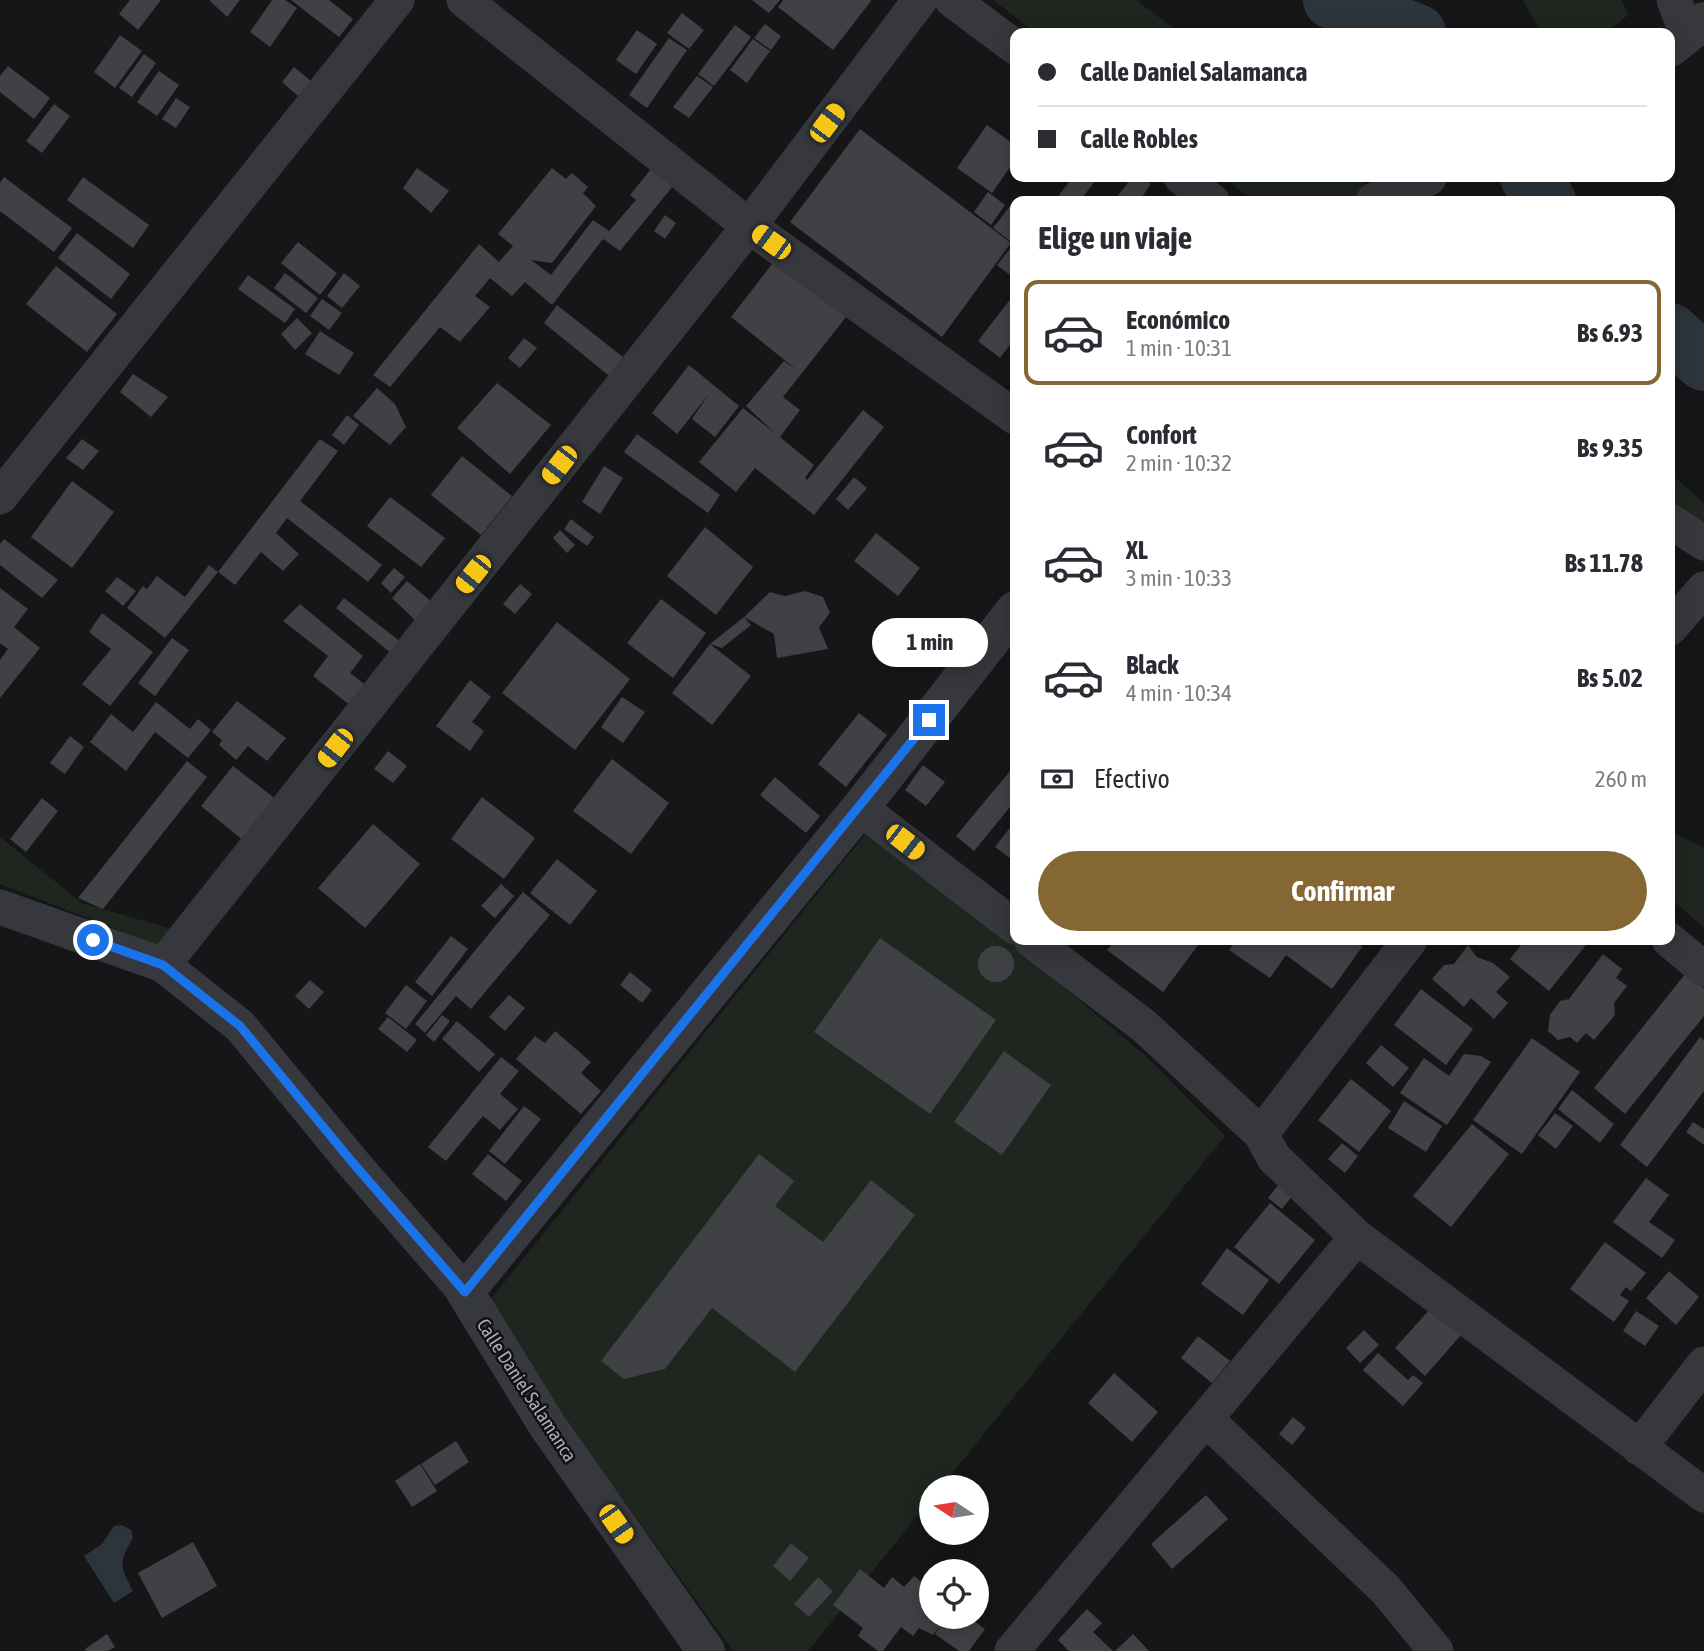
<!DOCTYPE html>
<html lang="es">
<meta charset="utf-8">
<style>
:root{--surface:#fff;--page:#f7f7f7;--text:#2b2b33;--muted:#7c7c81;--line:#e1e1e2;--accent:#856733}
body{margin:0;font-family:"Asap Condensed",sans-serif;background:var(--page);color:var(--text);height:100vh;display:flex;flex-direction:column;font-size:26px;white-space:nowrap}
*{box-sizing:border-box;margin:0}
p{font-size:23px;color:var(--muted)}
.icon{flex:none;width:38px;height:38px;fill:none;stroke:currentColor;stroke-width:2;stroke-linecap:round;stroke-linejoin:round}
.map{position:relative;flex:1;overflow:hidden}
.side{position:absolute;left:1010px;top:196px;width:665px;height:749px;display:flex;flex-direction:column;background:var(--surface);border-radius:14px;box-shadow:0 4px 18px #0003}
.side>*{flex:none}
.top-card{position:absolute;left:1010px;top:28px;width:665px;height:154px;border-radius:14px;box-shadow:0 4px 18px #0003;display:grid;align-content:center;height:154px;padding:0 28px;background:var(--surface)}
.needle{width:46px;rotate:282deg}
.controls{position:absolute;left:919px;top:1475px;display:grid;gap:14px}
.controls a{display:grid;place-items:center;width:70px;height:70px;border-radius:50%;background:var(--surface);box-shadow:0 4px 18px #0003;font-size:35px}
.end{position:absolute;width:32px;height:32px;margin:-16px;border:9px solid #1a73e8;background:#fff;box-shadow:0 0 0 4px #fff}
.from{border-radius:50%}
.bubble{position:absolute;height:49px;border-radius:24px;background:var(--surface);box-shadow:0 4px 18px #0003;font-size:23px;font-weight:700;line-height:49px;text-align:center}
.car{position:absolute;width:21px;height:42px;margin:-21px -10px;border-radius:9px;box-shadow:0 0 5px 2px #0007;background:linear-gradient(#f5c518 24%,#345 0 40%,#f5c518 0 76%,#345 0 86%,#f5c518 0)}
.top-card b{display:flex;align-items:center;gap:24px;height:66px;font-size:26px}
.top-card b+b{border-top:2px solid var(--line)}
.top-card i{width:18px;height:18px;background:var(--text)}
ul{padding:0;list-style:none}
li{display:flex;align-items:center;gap:21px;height:105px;margin:0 14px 10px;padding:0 14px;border:4px solid transparent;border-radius:14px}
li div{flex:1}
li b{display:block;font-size:26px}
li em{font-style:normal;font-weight:700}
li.active{border-color:var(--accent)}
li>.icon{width:63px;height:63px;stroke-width:1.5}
h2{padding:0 28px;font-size:32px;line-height:84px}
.pay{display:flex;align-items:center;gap:18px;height:77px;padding:0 28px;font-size:26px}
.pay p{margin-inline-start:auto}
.button{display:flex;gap:14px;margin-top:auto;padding:14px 28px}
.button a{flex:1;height:80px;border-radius:42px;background:var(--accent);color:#fff;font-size:28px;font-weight:700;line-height:80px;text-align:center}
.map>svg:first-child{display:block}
.green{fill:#1e261f}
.water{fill:#2c353c}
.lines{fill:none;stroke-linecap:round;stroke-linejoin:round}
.river{stroke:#2c353c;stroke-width:58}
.building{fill:#404145}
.minor{stroke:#37383d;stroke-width:35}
.tertiary{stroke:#37383d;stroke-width:38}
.route{stroke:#1a73e8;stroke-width:9}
.labels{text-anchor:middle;stroke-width:5;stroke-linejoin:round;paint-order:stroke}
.street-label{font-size:19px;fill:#a8adb8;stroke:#111113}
</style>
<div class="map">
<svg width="1704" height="1651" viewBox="0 0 1704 1651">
<rect width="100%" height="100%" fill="#161618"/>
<!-- green -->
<path class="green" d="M993,0H1136L1180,33H1036Z
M1523,0H1622L1628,15L1606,33H1541Z
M1223,177H1356L1383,201H1254Z
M1670,473L1704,503V526L1670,501Z
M1670,831L1704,848V928L1670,898Z
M866,833L1022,952L1148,1058L1225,1136L941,1487L931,1488V1499L808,1651H733L533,1376L490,1300Z
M0,837L82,903L172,929L157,945L0,884Z"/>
<!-- water -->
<path class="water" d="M122,1525L131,1530L133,1538C118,1564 120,1565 133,1591L114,1603L84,1556L102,1544L114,1526Z"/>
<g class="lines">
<!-- river -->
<path class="river" d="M1332,0L1417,33
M1529,177L1547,201
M1670,332L1704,362"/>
</g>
<!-- building -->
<path class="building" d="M130,0H161L138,30L119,14Z
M209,0H240L227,17Z
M272,0H285L297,8L270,47L250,32Z
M291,0H329L353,19L339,37Z
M752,0H780L769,13Z
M783,0H870L871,1L833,50L778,7Z
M682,13L704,30L689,49L667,33Z
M765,24L781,36L771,50L754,38Z
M735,25L751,37L714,86L698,74Z
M637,30L657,44L636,74L616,60Z
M120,35L142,51L115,88L94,72Z
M669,38L687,50L647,108L629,95Z
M753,39L770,51L747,83L730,70Z
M144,54L156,63L132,97L119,88Z
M8,66L50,98L34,119L0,92V76Z
M294,67L311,81L298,96L282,82Z
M159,71L179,85L157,116L137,102Z
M697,76L713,87L689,118L673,107Z
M176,98L190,107L176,128L162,119Z
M54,104L70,116L42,153L26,141Z
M987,125L1015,145V160L992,193L957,168Z
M860,129L1011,243L942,337L790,222Z
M417,168L449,191L431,213L403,188Z
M552,168L566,179L572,173L588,187L583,193L596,206L552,263L531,260L551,275L593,220L609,231L636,200L630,195L651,169L673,186L620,251L603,239L552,305L525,282L512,296L490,278L475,296L490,307L460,342L440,327L390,387L373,375L479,244L499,262L513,246L498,234Z
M4,177L72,228L54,252L0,211V183Z
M83,177L149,225L133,248L67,200Z
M1073,177H1098L1080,201H1067L1059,195Z
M1132,177H1140L1151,184L1139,201H1114Z
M988,192L1005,205L991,225L974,212Z
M1010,206L1015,210L1013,243L993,228Z
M665,215L676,223L665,239L654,231Z
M77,233L130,274L111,299L58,258Z
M298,242L337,273L320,295L281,263Z
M1013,245L1015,247V279L997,265Z
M779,255L850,312L783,397L800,410L780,437L814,465L805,478L807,480L863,410L884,427L814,515L755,468L736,492L699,462L743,408L775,433L746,406L784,361L797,370L731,317Z
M56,266L117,314L87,352L26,304Z
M285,273L318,298L306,313L274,288Z
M344,273L360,286L342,308L327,296Z
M248,275L295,309L285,323L238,289Z
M1015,293V338L1000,358L978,341Z
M322,299L342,313L329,330L310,316Z
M557,305L628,361L613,379L544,323Z
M297,318L312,333L295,350L281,334Z
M320,331L354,353L339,375L305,354Z
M524,338L537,348L520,368L508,358Z
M689,365L739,406L715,437L692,419L709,394L677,434L652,413Z
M133,374L168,397L151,417L120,392Z
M497,383L551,425L510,474L457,428Z
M377,388L395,404L406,427L390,445L353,416Z
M347,415L359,425L344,445L332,435Z
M637,434L720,495L708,513L624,452Z
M82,439L99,451L83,470L66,458Z
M320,439L338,451L300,501L382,565L368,582L287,518L276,533L299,554L283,571L261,552L235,585L218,572Z
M462,456L512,496L481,535L431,495Z
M604,466L623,478L600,514L582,502Z
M854,477L867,488L848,510L836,499Z
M72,481L114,512L72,568L31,537Z
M390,497L445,538L421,567L367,526Z
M571,519L594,537L587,546L564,529Z
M705,527L753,567L716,615L667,576Z
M560,530L575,545L567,553L553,538Z
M876,533L920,568L898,596L854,561Z
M4,539L58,580L42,598L0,565V544Z
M209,565L218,572L165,638L127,608L143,586L147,589L157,576L185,597Z
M394,568L405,577L391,593L381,583Z
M117,577L136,591L123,606L105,591Z
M407,581L433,603L417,622L392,598Z
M520,584L532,594L515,614L503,604Z
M0,588L28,609L14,627L40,648L0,698V660L8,649L0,643Z
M805,591L823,597L830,613L819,627L828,649L777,658L774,634L744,617L770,592L785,596Z
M344,598L401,642L392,654L336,608Z
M661,599L706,633L673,678L627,643Z
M300,604L363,656L350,673L367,686L351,706L313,676L328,656L283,621Z
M102,613L153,652L110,706L82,684L111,649L89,632Z
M744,617L751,625L722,648L710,644Z
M557,622L630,679L575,750L502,693Z
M172,638L189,650L155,696L138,683Z
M710,644L751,676L712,725L672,693Z
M470,680L491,697L472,722L484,731L470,751L436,726Z
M622,697L645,712L623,743L601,727Z
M237,701L286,738L267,761L248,746L236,760L219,745L222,740L212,732Z
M156,702L190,729L198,719L211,730L188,758L155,732L126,771L90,742L111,714L133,732Z
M859,713L887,735L846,787L818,764Z
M70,736L84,747L65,774L50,763Z
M388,751L407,766L393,783L374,769Z
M612,759L669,803L631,854L573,811Z
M187,761L207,777L103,909L78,898Z
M923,765L945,782L926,806L905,790Z
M1015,765V801L974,851L956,836Z
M233,766L277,800L244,841L201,806Z
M775,777L820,816L806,833L760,795Z
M482,797L535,838L504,879L451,839Z
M42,798L58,811L26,852L10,839Z
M1015,821V862L995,847Z
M373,824L420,864L365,928L318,888Z
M557,859L597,891L570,925L530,893Z
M501,884L514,896L495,918L481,906Z
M523,892L550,915L471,1009L456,996L425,1033L415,1024Z
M451,936L468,949L432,996L415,982Z
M880,938L996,1020L930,1114L814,1032Z
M1115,940H1148L1156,945L1160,940H1202L1163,992L1107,950Z
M1236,940H1357L1362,947L1332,989L1286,955L1270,978L1229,950Z
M1525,940H1590L1549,991L1510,959Z
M1468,945L1477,957L1493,963L1510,977L1496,992L1508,1003L1494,1019L1471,998L1464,1007L1432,979L1444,965L1454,964Z
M978 964a18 18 0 1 1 36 0a18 18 0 1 1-36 0Z
M1603,954L1622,969L1616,978L1627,986L1614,1003L1615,1015L1594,1040L1586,1033L1577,1043L1570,1037L1558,1040L1548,1031L1550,1015L1560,1001L1569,999Z
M630,972L652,990L642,1003L620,985Z
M1686,973L1704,988V1016L1625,1114L1594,1088Z
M310,980L324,992L309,1009L295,996Z
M406,985L427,1001L406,1029L385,1013Z
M1421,989L1473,1029L1446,1065L1394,1025Z
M509,995L525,1008L505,1031L489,1017Z
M442,1015L450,1021L434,1042L426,1035Z
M388,1017L417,1040L407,1052L378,1029Z
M457,1021L495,1054L479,1072L442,1039Z
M555,1031L591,1062L581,1073L601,1091L581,1114L516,1059L535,1036L545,1043Z
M1700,1037L1704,1040V1091L1647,1167L1620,1145Z
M1532,1038L1580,1072L1522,1154L1473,1120Z
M1381,1045L1409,1068L1393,1087L1366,1063Z
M1004,1051L1051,1085L1002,1155L954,1122Z
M1464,1054L1481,1056L1491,1062L1447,1125L1400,1093L1424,1058L1449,1076Z
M501,1057L519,1071L500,1094L518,1109L500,1130L483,1116L446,1161L428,1147Z
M1351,1079L1391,1111L1359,1152L1318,1120Z
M1572,1090L1614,1124L1600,1143L1558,1109Z
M1404,1101L1442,1126L1426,1152L1388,1128Z
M524,1106L541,1119L505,1164L489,1151Z
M1555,1113L1573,1126L1556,1149L1538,1135Z
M1693,1122L1704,1129V1145L1686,1132Z
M1472,1124L1509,1154L1451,1227L1413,1196Z
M1342,1143L1358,1156L1345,1173L1328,1159Z
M488,1154L522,1181L506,1201L472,1174Z
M759,1154L794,1181L775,1206L823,1242L871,1180L915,1215L795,1372L712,1308L665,1369L624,1379L601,1361Z
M1646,1178L1669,1195L1649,1222L1675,1240L1662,1258L1613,1222Z
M1283,1179L1296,1191L1282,1209L1268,1198Z
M1270,1203L1315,1240L1279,1284L1234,1247Z
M1605,1242L1646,1273L1631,1291L1626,1287L1620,1295L1629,1301L1614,1322L1570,1289Z
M1227,1248L1269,1280L1243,1315L1201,1284Z
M1669,1271L1699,1297L1676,1325L1646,1298Z
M1431,1308L1461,1335L1425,1376L1395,1348Z
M1636,1311L1659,1326L1645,1346L1623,1331Z
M1364,1330L1379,1345L1360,1363L1346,1348Z
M1198,1336L1230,1361L1212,1383L1181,1358Z
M1378,1353L1408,1380L1413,1375L1423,1383L1403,1406L1363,1370Z
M1114,1373L1158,1412L1132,1442L1088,1403Z
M1293,1417L1306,1428L1292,1445L1279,1434Z
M456,1441L469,1462L435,1485L421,1464Z
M420,1464L437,1491L412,1507L395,1481Z
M1206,1495L1228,1519L1172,1569L1151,1544Z
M193,1542L217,1586L162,1618L138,1573Z
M791,1543L809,1558L790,1581L773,1566Z
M860,1569L884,1588L892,1577L904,1587L914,1576L931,1589V1617H969L985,1629L969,1651H959L935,1634L944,1621L933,1635L919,1628L913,1636L901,1627L883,1651H878L858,1636L863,1628L833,1605Z
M818,1577L833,1591L809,1617L794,1604Z
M1087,1609L1102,1623L1093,1632L1113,1651H1069L1058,1640Z
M107,1634L115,1647L108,1651H86L85,1649Z
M1133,1634L1149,1651H1115Z"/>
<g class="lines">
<!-- minor -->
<path class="minor" d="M464,0L749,226L1015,417
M952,0L1015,47
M1674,0L1687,35
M1181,177L1212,201
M0,497L397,0
M1670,521L1704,543
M1670,628L1704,589
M860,808L1015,927
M0,907L163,965L240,1026L353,1163L465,1292
M1031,940L1144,1026L1261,1134L1274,1158L1357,1237L1704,1495
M1669,940L1704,969
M163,965L749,226L920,0
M1261,1134L1410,940
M1207,1420L1386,1590L1436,1651
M1639,1448L1704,1364
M1012,1651L1357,1237"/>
<!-- tertiary -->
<path class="tertiary" d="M1670,48L1704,21
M1375,201L1428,177
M706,1651L547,1425L465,1292L860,808L1015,610"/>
</g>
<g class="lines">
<!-- route -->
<path class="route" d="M93,940L163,965L240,1026L353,1163L465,1292L929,720"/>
</g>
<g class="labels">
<!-- street labels -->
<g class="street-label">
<text transform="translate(527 1390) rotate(57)" y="7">Calle Daniel Salamanca</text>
</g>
</g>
</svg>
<div class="controls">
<a><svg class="needle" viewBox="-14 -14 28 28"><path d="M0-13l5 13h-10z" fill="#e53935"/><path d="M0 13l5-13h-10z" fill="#7c7c81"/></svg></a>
<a><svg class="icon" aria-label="locate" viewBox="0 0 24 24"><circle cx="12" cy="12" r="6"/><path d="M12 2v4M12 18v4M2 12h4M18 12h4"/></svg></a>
</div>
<i class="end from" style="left:93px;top:940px"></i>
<i class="end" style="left:929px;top:720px"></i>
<div class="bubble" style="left:872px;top:618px;width:116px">1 min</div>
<i class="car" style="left:827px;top:123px;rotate:37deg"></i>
<i class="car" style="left:771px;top:242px;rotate:306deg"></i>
<i class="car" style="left:559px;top:465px;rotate:218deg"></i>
<i class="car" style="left:473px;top:574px;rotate:219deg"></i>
<i class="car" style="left:335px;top:748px;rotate:218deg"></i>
<i class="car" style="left:905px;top:842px;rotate:128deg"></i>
<i class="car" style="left:616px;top:1524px;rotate:145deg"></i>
<div class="top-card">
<b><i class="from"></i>Calle Daniel Salamanca</b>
<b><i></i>Calle Robles</b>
</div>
<section class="side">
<h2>Elige un viaje</h2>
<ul>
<li class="active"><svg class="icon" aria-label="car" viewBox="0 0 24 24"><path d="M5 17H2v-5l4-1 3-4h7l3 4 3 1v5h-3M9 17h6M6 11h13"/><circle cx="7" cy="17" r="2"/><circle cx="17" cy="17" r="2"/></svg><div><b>Económico</b><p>1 min · 10:31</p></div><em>Bs 6.93</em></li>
<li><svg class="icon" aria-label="car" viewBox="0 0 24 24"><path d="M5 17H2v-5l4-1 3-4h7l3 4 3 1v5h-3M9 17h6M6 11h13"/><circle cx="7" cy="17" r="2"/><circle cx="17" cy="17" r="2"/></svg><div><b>Confort</b><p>2 min · 10:32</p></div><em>Bs 9.35</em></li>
<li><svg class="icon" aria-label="car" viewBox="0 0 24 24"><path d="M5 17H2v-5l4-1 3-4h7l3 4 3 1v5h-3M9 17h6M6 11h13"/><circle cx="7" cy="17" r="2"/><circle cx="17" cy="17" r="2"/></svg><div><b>XL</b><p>3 min · 10:33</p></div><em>Bs 11.78</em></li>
<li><svg class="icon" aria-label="car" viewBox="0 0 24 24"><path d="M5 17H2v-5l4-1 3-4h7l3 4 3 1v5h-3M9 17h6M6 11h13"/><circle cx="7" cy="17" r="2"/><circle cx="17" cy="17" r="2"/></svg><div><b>Black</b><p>4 min · 10:34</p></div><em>Bs 5.02</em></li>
</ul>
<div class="pay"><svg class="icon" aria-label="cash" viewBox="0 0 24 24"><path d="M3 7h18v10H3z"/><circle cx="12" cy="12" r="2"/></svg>Efectivo<p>260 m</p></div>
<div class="button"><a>Confirmar</a></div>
</section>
</div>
